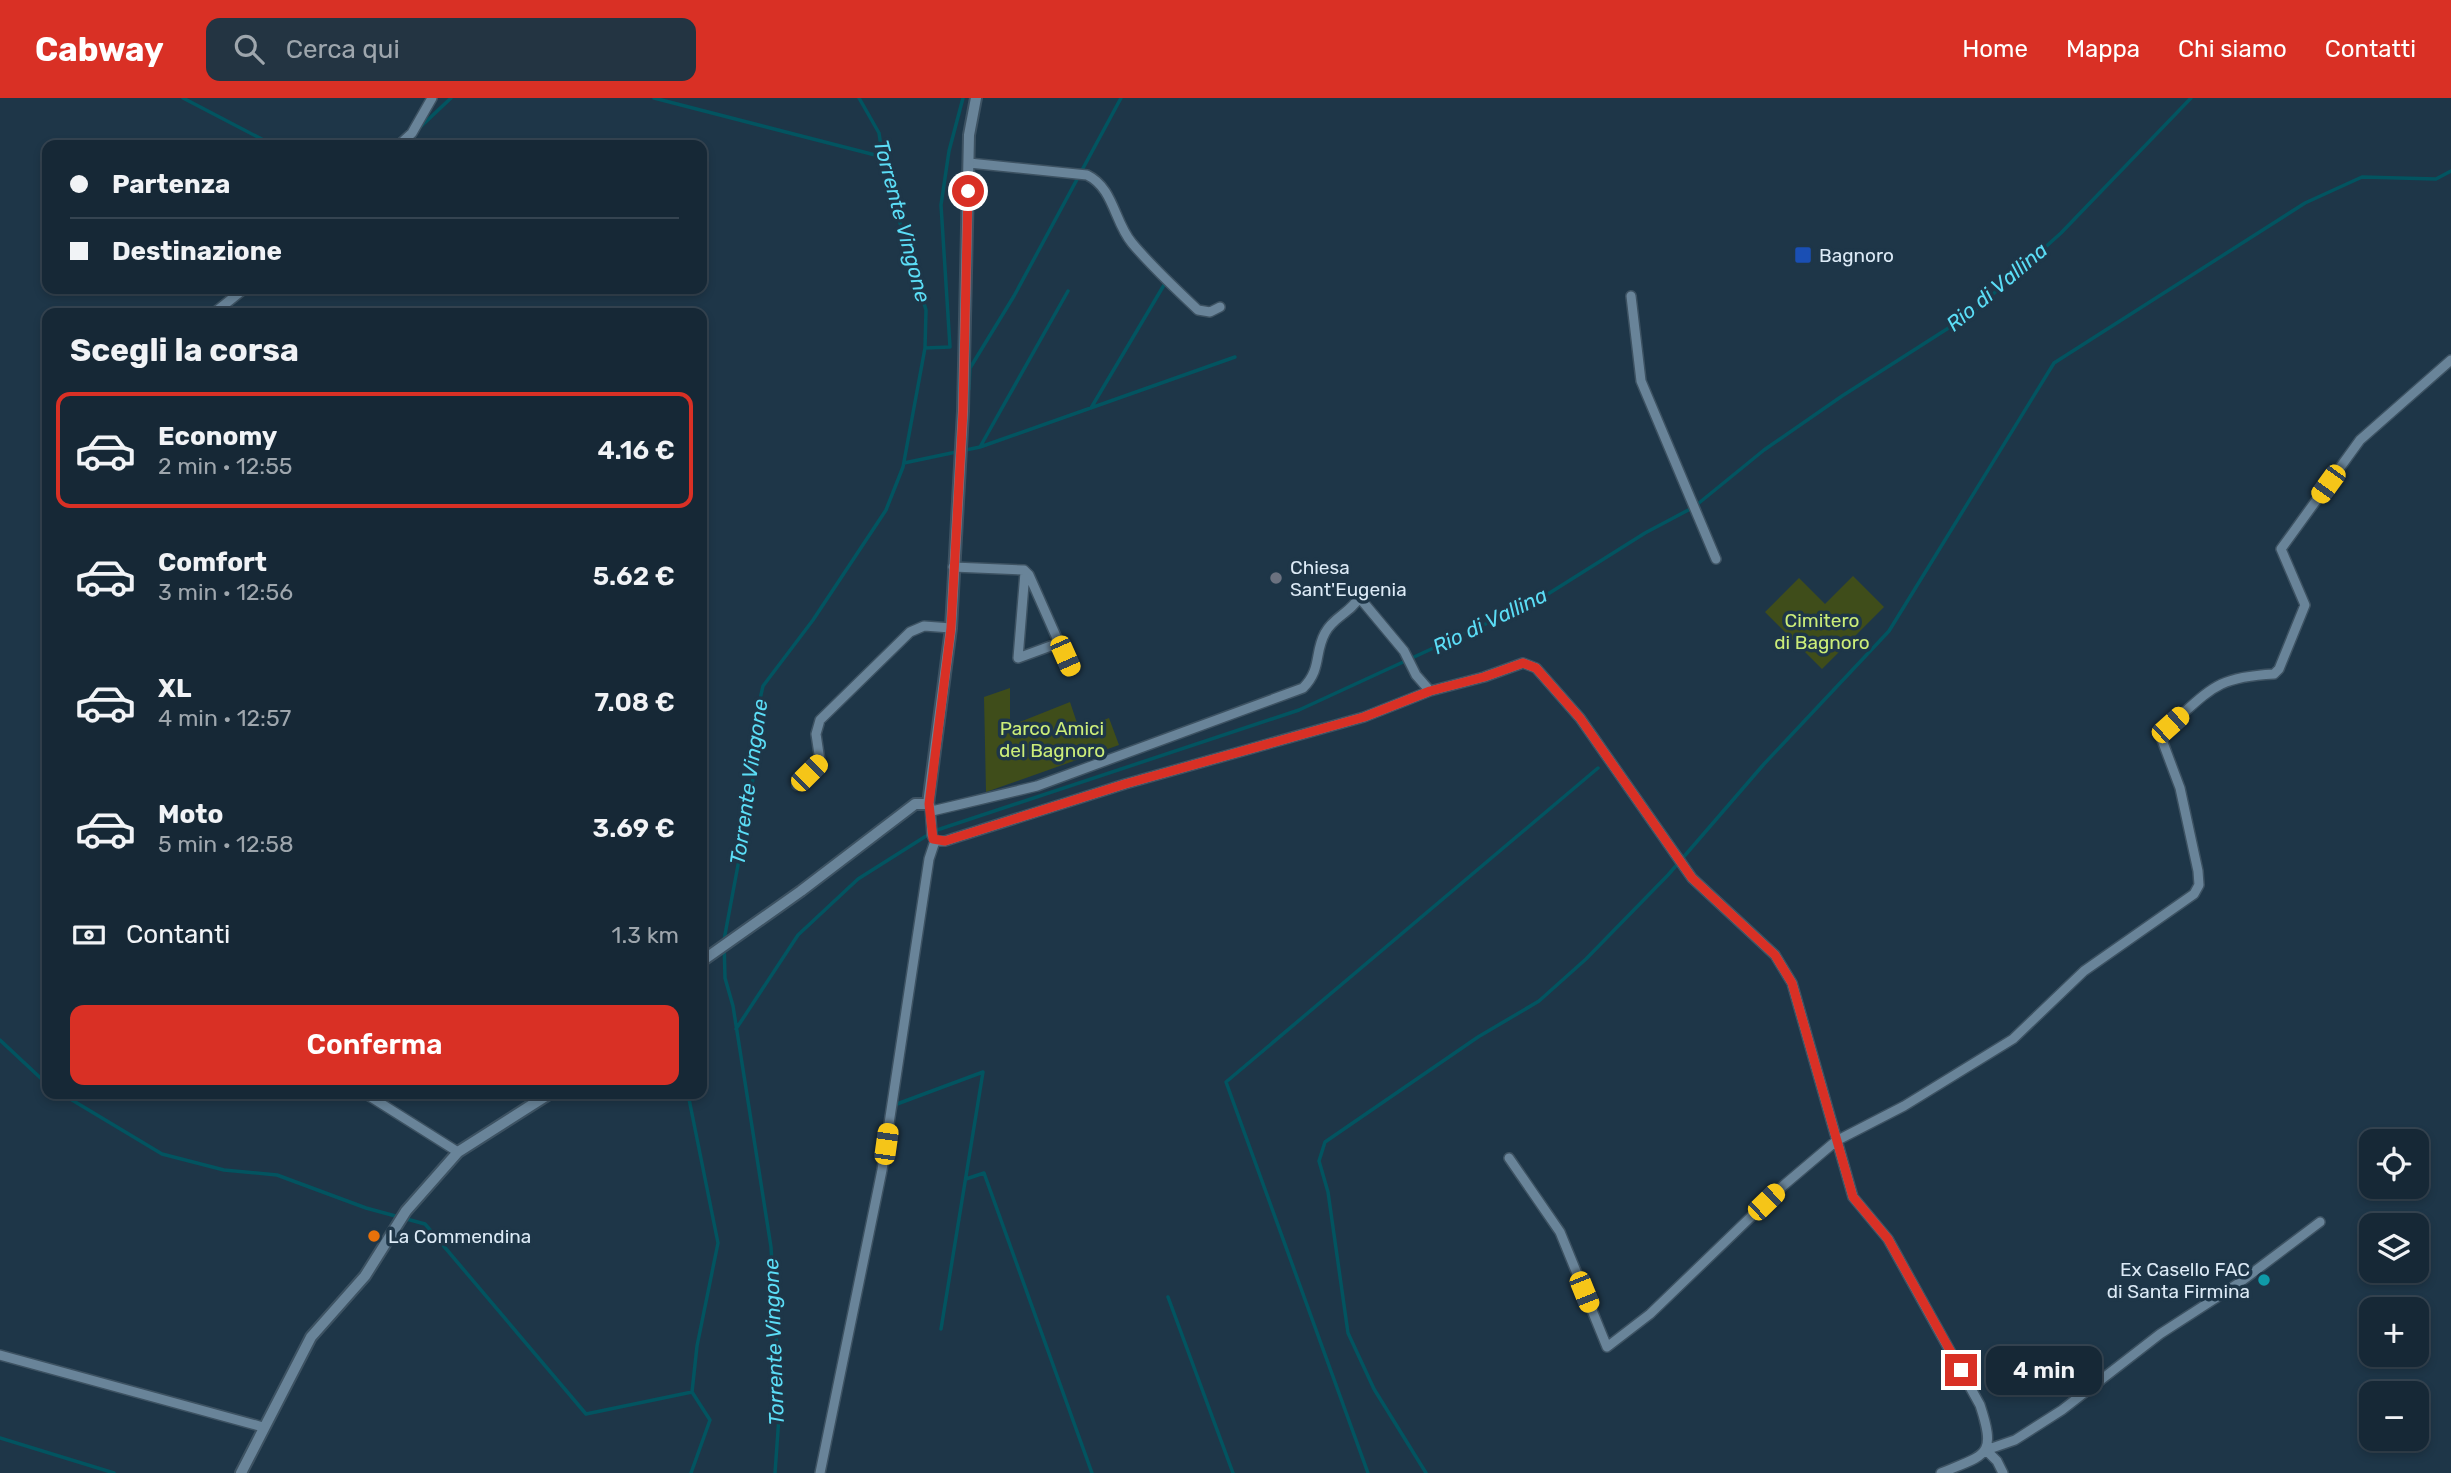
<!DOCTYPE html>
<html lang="it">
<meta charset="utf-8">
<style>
:root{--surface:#162836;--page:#233442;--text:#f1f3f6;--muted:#9ea6ad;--line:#354451;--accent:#d93025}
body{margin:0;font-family:Rubik,sans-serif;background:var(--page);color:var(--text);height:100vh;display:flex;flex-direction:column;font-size:26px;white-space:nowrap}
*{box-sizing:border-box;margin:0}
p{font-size:23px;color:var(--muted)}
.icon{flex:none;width:38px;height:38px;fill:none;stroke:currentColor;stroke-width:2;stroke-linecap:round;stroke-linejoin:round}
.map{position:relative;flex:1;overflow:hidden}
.drawer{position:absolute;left:42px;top:210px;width:665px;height:791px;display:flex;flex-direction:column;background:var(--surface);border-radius:14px;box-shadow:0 4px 10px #0003,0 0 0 2px var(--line)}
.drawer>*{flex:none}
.banner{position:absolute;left:42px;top:42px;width:665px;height:154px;border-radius:14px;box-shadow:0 4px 10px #0003,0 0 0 2px var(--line);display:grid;align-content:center;height:154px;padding:0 28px;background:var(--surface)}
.buttons{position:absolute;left:2359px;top:1031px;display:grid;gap:14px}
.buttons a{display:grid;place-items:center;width:70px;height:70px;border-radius:14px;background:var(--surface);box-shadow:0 4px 10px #0003,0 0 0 2px var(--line);font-size:35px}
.end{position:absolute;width:32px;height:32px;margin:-16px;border:9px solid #d93025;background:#fff;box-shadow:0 0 0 4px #fff}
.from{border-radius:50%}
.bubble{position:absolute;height:49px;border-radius:14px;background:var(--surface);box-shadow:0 4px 10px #0003,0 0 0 2px var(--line);font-size:23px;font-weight:600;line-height:49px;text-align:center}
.car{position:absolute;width:21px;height:42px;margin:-21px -10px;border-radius:9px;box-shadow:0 0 5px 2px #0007;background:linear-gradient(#f5c518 24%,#345 0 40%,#f5c518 0 76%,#345 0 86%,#f5c518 0)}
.banner b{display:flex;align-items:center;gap:24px;height:66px;font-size:26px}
.banner b+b{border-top:2px solid var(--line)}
.banner i{width:18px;height:18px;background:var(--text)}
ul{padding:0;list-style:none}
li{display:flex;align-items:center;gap:21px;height:116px;margin:0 14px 10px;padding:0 14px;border:4px solid transparent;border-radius:14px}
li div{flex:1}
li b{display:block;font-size:26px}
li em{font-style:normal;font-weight:600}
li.active{border-color:var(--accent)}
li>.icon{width:63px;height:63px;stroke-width:1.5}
h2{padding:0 28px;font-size:32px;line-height:84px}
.pay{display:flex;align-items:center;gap:18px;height:77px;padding:0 28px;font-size:26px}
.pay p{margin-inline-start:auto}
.action{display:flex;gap:14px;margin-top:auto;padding:14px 28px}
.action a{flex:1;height:80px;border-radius:14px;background:var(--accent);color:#fff;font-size:28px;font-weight:600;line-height:80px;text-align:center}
header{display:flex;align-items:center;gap:42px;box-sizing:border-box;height:98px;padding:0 35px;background:var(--accent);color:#fff}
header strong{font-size:33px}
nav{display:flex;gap:38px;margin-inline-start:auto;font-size:24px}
.search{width:490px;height:63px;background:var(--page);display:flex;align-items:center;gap:18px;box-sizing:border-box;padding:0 24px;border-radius:14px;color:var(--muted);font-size:26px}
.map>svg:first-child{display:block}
.green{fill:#3f4d1a}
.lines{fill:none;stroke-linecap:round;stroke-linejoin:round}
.stream{stroke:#025460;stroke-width:3.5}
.minor-casing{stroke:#3d5262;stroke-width:12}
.tertiary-casing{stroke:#3d5262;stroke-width:14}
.minor{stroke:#698499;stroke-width:9}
.tertiary{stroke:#698499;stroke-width:10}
.route{stroke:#d93025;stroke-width:9}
.transit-dot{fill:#1a4fb4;stroke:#1e3648;stroke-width:2.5}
.worship-dot{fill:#6b7280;stroke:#1e3648;stroke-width:2.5}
.food-dot{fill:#e8710a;stroke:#1e3648;stroke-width:2.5}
.culture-dot{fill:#0f9aa8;stroke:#1e3648;stroke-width:2.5}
.labels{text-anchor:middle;stroke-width:7;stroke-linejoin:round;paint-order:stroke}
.poi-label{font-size:19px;fill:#dceaf6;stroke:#1e3648;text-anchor:start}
.park-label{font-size:19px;fill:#cced79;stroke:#1e3648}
.water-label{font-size:21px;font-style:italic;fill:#5bddf6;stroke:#1e3648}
</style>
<header>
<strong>Cabway</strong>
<div class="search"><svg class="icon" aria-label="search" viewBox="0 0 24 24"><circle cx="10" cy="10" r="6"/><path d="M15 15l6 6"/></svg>Cerca qui</div>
<nav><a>Home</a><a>Mappa</a><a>Chi siamo</a><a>Contatti</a></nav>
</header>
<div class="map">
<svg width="2451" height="1375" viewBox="0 0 2451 1375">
<rect width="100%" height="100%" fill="#1e3648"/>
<!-- green -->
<path class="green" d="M1853,478L1884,509L1822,571L1765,514L1799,480L1825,506Z
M1010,590V628L1070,604L1079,631L1109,620L1119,647L986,694L984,599Z"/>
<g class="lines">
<!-- stream -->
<path class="stream" d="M183,0L273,47
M654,0L883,59
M416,33L451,0
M925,250L950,249L941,107L949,53L963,0
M969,291L970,270L1014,198L1121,0
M1091,310L1164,187
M980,349L1068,193
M904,365L980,349L1235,259
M736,931L798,837L858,781L934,733L1299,612L1540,501L1645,435L1694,409L1764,352L1842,298L1972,215L2061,135L2191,0
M0,942L47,986
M62,996L162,1056L224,1072L277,1077L366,1110L425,1126L586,1316L692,1294
M688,996L718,1145L697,1248L692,1294L710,1322L691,1375
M897,1006L983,974L941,1231
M966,1081L984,1075L1092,1375
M1168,1199L1233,1375
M0,1340L114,1375
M775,1375L780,1304L771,1149L733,908L725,880L724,842L752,692L758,610L763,588L813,522L886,412L903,369L925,250L926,212L885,75L879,35L859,0
M1368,1375L1226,984L1598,670
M1426,1375L1374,1291L1348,1235L1328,1094L1319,1063L1325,1044L1478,939L1539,903L1586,861L1668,777L1764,666L1889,533L2054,265L2305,105L2362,79L2436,81L2451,73"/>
<!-- minor casing -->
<g class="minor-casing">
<path id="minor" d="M399,47L412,35L432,0
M969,65L1087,77C1114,90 1114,124 1132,145C1151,168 1176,191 1198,212L1210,214L1220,209
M1631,198L1641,283L1716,461
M214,215L244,191
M953,469L1024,472L1029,477L1071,572
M1025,474L1018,560L1059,545
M797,687L820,663L816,636L820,622L910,534L924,528L951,530
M930,708L932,737L935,743
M932,713L1037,688L1303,590C1322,571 1314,555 1325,535C1333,519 1352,514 1359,499L1404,553L1416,577L1430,593
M935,743H945L1125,686L1364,619L1430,593L1484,579L1523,565L1536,570L1580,620L1692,780L1775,857L1792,885L1853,1099L1888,1141L1980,1307C1997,1359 1986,1356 1941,1375
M366,996L458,1054
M1509,1060L1560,1134L1607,1249L1650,1216L1784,1087L1836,1043L1904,1008L2013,941L2084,873L2194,796L2199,787L2198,773L2180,690L2162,642L2170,627C2212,590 2217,579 2274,576L2279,571L2305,507L2281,451L2360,342L2451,262
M0,1257L263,1329
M1986,1352L2015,1342L2062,1312L2160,1236L2239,1185L2320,1124
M1986,1352L1997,1363L2003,1375
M820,1375L882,1072L929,761L935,743"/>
</g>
<!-- tertiary casing -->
<g class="tertiary-casing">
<path id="tertiary" d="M702,863L801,793L915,706H928L951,530L963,313L969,37L976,0
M241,1375L311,1239L365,1178L406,1113L458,1054L549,996"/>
</g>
<!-- minor -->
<use href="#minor" class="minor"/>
<!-- tertiary -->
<use href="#tertiary" class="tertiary"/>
</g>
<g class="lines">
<!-- route -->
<path class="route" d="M968,93L963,313L951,530L929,706L933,741L945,743L1125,686L1364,619L1430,593L1484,579L1523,565L1536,570L1580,620L1692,780L1775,857L1792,885L1853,1099L1888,1141L1961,1272"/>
</g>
<!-- markers -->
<rect class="transit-dot" x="1794" y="148" width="18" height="18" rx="3.5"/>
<circle class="worship-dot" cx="1276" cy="480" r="7"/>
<circle class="food-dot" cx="374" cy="1138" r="7"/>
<circle class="culture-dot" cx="2264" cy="1182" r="7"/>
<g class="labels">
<!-- poi labels -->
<g class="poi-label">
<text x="1819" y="164">Bagnoro</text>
<text x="1290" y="476">Chiesa<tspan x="1290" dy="22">Sant'Eugenia</tspan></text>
<text x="388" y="1145">La Commendina</text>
<text x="2250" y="1178" text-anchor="end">Ex Casello FAC<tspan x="2250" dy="22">di Santa Firmina</tspan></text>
</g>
<!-- park labels -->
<g class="park-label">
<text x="1822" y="529">Cimitero<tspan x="1822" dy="22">di Bagnoro</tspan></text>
<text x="1052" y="637">Parco Amici<tspan x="1052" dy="22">del Bagnoro</tspan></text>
</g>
<!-- water labels -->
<g class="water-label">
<text transform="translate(902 123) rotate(75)" y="7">Torrente Vingone</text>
<text transform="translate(1997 189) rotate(-40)" y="7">Rio di Vallina</text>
<text transform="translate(1490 523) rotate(-26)" y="7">Rio di Vallina</text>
<text transform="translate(749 684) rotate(-82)" y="7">Torrente Vingone</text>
<text transform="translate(774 1244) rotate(-92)" y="7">Torrente Vingone</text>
</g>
</g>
</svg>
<div class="buttons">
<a><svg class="icon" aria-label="locate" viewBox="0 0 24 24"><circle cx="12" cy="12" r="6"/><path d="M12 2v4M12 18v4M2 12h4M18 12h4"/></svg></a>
<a><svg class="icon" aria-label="layers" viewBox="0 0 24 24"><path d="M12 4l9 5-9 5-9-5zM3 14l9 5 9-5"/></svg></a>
<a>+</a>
<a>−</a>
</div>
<i class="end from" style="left:968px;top:93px"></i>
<i class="end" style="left:1961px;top:1272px"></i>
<div class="bubble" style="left:1986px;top:1248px;width:116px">4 min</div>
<i class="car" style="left:2328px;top:386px;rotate:216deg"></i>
<i class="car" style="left:1065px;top:558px;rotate:156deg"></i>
<i class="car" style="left:2170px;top:627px;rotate:48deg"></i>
<i class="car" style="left:809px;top:675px;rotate:45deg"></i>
<i class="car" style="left:886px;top:1046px;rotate:8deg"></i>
<i class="car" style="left:1766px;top:1104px;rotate:46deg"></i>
<i class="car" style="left:1584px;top:1194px;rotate:158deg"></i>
<div class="banner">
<b><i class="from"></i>Partenza</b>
<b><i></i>Destinazione</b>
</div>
<section class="drawer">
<h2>Scegli la corsa</h2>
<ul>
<li class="active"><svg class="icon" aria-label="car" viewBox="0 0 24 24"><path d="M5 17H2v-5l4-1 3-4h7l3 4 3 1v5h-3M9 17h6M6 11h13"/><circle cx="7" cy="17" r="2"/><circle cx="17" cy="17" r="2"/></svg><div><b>Economy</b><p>2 min · 12:55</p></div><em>4.16 €</em></li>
<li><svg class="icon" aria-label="car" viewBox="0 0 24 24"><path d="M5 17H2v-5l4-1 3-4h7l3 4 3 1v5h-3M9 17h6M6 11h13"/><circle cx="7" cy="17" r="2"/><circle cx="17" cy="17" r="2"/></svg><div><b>Comfort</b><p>3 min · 12:56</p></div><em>5.62 €</em></li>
<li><svg class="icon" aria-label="car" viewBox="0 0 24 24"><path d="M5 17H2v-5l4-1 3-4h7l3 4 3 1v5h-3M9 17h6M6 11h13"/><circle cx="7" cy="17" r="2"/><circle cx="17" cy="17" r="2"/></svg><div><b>XL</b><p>4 min · 12:57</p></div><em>7.08 €</em></li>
<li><svg class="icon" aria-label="car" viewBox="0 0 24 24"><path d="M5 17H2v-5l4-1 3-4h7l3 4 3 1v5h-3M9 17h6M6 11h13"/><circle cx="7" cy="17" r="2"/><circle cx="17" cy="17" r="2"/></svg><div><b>Moto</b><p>5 min · 12:58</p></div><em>3.69 €</em></li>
</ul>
<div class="pay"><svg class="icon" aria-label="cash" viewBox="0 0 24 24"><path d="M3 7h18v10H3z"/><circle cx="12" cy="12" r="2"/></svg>Contanti<p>1.3 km</p></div>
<div class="action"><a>Conferma</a></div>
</section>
</div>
